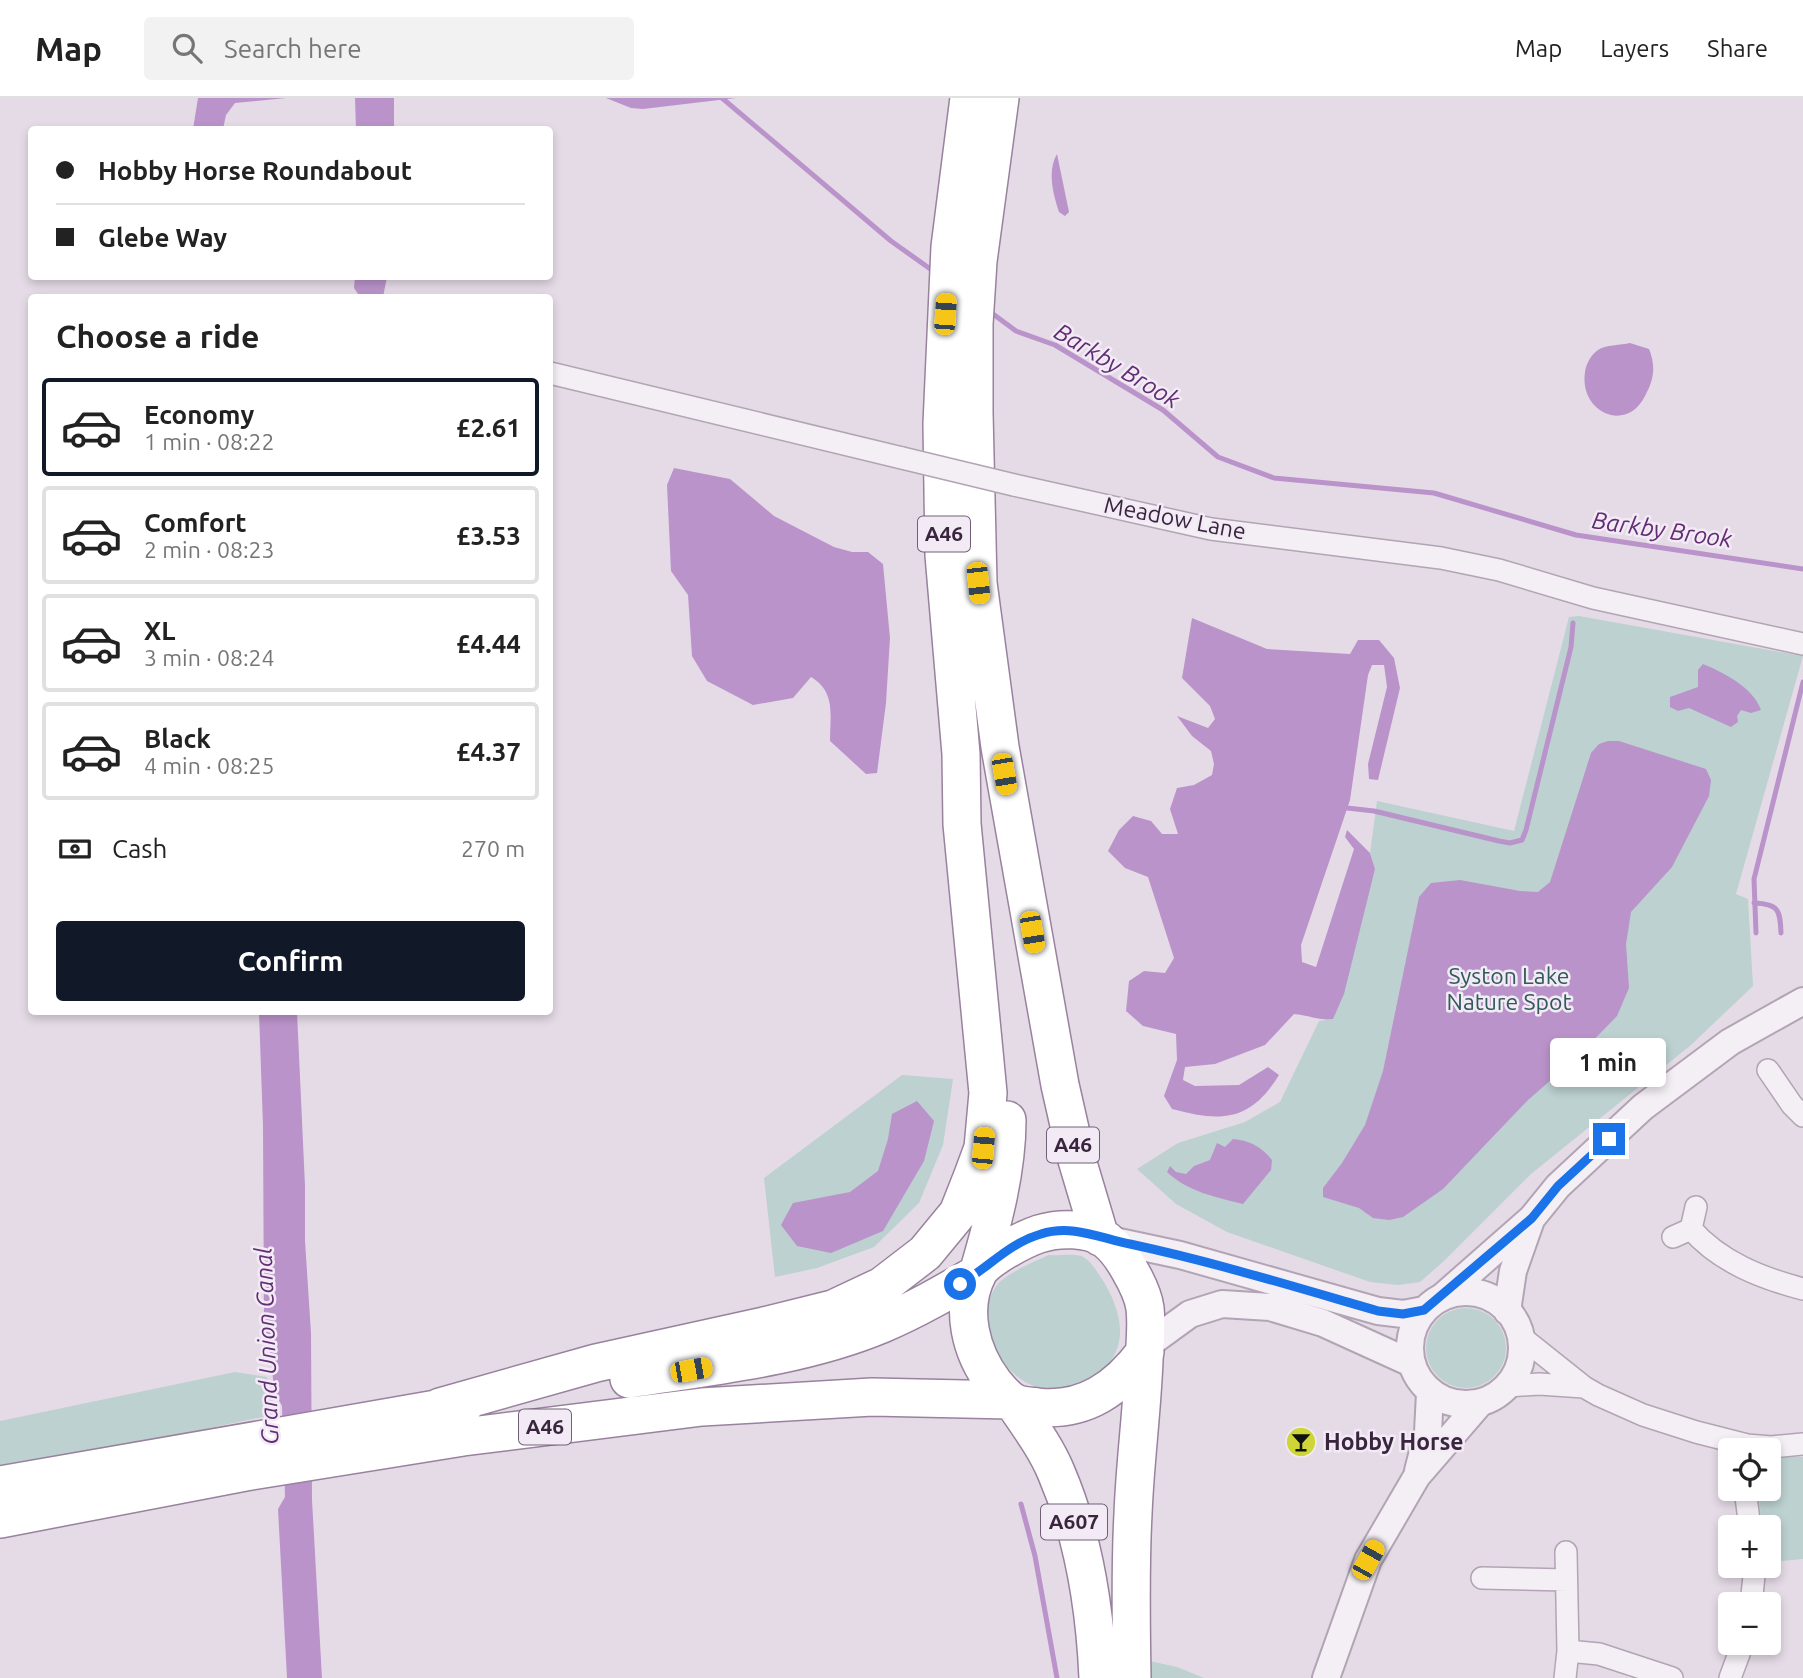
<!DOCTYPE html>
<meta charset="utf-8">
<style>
:root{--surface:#fff;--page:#f2f2f2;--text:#222;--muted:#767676;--line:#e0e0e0;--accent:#111827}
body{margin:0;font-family:Ubuntu,sans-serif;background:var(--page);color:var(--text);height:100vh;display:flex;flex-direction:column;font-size:26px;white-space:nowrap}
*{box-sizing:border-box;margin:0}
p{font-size:23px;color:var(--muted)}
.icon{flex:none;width:38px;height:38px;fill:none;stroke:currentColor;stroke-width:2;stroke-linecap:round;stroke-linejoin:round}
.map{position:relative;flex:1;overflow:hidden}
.sheet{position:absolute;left:28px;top:196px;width:525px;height:721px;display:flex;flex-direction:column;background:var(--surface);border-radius:7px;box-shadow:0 4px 10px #0003}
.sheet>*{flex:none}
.hud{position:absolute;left:28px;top:28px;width:525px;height:154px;border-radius:7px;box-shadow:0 4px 10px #0003;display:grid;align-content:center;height:154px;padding:0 28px;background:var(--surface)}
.controls{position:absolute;left:1718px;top:1340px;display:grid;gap:14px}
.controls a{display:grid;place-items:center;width:63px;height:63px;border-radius:7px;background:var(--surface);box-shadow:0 4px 10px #0003;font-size:35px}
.end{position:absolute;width:32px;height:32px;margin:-16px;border:9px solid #1a73e8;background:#fff;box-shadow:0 0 0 4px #fff}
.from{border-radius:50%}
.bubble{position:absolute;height:49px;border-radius:7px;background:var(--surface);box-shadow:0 4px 10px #0003;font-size:23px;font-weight:700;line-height:49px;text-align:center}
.car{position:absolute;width:21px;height:42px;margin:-21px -10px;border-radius:9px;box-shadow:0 0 5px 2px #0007;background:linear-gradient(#f5c518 24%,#345 0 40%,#f5c518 0 76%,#345 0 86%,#f5c518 0)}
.hud b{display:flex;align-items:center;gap:24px;height:66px;font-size:26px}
.hud b+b{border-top:2px solid var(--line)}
.hud i{width:18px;height:18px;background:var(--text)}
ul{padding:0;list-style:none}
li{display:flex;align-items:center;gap:21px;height:98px;margin:0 14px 10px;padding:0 14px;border:4px solid var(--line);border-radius:7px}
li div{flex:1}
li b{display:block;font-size:26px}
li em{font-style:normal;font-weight:700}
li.on{border-color:var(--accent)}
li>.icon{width:63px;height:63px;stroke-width:1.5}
h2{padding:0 28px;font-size:32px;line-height:84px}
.pay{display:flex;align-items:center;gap:18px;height:77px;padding:0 28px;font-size:26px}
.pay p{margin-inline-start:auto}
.cta{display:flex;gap:14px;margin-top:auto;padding:14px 28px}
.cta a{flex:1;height:80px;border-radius:7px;background:var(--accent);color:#fff;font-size:28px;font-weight:700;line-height:80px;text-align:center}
header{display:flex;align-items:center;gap:42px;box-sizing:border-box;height:98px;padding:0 35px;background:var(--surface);border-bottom:2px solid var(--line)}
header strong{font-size:33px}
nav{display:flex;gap:38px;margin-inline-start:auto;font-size:24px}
.search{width:490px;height:63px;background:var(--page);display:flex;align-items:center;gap:18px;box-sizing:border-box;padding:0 24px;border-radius:7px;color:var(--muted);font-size:26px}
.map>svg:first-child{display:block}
.green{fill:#bcd1d0}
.water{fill:#ba93ca}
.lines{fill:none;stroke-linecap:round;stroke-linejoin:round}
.stream{stroke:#ba93ca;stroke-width:5}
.minor-casing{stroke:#b2a4b4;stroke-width:24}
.tertiary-casing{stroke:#b2a4b4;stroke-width:30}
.trunk-casing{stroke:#99829e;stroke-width:40}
.minor{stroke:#f4eef5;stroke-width:21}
.tertiary{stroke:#f4eef5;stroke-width:26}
.trunk{stroke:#fff;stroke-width:37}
.minor-bridge-casing{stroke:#b2a4b4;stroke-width:24;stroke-linecap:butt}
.minor-bridge{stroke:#f4eef5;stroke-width:21}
.route{stroke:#1a73e8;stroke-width:9}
.labels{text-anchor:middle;stroke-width:5;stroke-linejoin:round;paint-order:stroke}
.shield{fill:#f2ebf5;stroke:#716075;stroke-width:2}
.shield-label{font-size:21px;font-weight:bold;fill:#3a253e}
.street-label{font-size:23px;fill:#3a253e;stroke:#f2ebf5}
.park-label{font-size:23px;fill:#315a5a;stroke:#f2ebf5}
.poi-label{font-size:23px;font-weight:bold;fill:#3a253e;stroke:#f2ebf5;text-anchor:start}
.water-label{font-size:24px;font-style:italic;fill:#622d74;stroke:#f2ebf5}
</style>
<header>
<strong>Map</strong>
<div class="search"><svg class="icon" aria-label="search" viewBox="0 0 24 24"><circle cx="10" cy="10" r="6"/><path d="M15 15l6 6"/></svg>Search here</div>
<nav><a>Map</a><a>Layers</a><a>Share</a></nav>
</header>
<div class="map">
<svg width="1803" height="1580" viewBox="0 0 1803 1580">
<rect width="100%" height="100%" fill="#e5dbe7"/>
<!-- green -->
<path class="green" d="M1579,518L1803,558L1736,796L1748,801L1753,888L1691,947L1531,1076L1444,1163L1420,1184L1398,1187L1370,1184L1227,1134L1176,1106L1137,1071L1178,1045L1245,1024L1280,1004L1319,923L1333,921L1375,771L1370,755L1377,703L1514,733L1569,519Z
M902,977L953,981L943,1047L919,1105L874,1149L817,1170L775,1179L764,1080Z
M1049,1157C1058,1158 1072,1155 1081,1158C1090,1161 1097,1174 1102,1181C1112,1197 1121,1217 1120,1236C1118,1282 1053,1308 1018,1279C993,1259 976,1221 995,1190C1002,1177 1035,1163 1049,1157Z
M1426 1250a40 40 0 1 1 80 0a40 40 0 1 1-80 0Z
M235,1274L267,1279L271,1299L275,1308L272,1317L0,1374V1323Z
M1769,1359H1803V1461L1769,1464V1430H1762L1758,1391H1769Z
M1145,1562L1177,1569L1204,1580H1145Z"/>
<!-- water -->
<path class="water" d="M198,0H286L235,5L226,17L223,31H193Z
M355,0H394V31H356Z
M606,0H736L643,11L631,10Z
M1057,56L1069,114L1065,118L1059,114C1053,96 1047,73 1057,56Z
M355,179H387L383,199H360L354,190Z
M1630,245L1649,251C1656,268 1654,282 1645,298C1626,337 1575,313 1586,269C1588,263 1592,256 1598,252C1605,247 1621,247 1630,245Z
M674,370L730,381L774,418L834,449L852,454H868L883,466L890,540L886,605L877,675L866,676L830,643C830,617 836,594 811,579L793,600L753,607L707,583L692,558L688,497L671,473L667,387Z
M1192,520L1267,551L1350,556L1358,542H1379L1394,560L1400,590L1378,682L1369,681L1368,666L1387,589L1384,567H1372L1368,577L1350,702L1301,847L1302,864L1316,869L1354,751L1345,739L1347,732L1370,755L1375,771L1344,896L1333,921C1318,923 1309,917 1294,916L1265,947L1215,966L1185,969L1183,982L1195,988L1239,987L1268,969L1279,977C1250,1024 1221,1024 1172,1011L1164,998L1177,962L1176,936L1143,928L1126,913L1129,883L1144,873L1165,875L1174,860L1148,779L1125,770L1108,753L1119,732L1133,718L1151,723L1162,736H1178L1170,711L1177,690L1194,687L1212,677L1214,666L1211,653L1192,638L1177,618L1208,630L1215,621L1210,608L1182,580Z
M1703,566C1724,575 1753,589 1761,612L1751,615L1741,612L1737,618L1738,624L1731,629L1689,610L1678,613L1670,609V599L1698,589V572Z
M1608,643H1619L1706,671L1711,682L1709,698L1672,769L1631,814L1626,846L1629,890L1617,918L1575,961L1528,1002L1443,1091L1403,1119L1389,1122L1373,1120L1359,1110L1323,1099V1090L1342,1065L1365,1027L1383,973L1419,799L1431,785L1460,782L1520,793L1538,794L1550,784L1591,655L1599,646Z
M259,914H297L305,1088V1143L311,1235L312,1402L322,1580H287L278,1411L285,1399L282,1308L274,1293L271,1258L264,1226L263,1028Z
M917,1003L934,1023L924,1063L883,1133L831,1155L797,1148L781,1127L793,1105L850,1094L878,1073L888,1041L892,1016Z
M1233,1041C1249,1042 1262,1049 1272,1062L1271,1072L1243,1106C1216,1099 1188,1094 1167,1074L1170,1068L1176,1074L1186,1076L1194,1068L1210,1062L1217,1045L1225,1049Z"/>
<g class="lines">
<!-- stream -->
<path class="stream" d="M722,0L891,143L936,175
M989,213L1016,233L1055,247L1163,312L1218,359L1274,380L1434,395L1576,437L1803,471
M1347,710L1374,713L1499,743L1510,745L1522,742L1526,732L1571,549L1573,525
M1754,805C1779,806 1780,812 1781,835
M1756,835L1754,781L1803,584
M1021,1406L1035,1458L1057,1580"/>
<!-- minor casing -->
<g class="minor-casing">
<path id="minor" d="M550,275L902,360
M1014,387L1211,431L1441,460L1499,472L1593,500L1803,546
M1768,972L1792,1007L1803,1018
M1691,1131C1720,1164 1761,1180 1803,1191
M1673,1139L1691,1131L1696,1109
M1520,1238L1584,1289L1598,1297L1643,1317L1696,1334L1747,1347L1771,1349L1803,1346
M1508,1288L1539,1286L1584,1289
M1745,1391L1750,1430
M1482,1480L1566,1482
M1751,1507L1755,1468
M1568,1553L1599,1556L1672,1580
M1565,1580L1568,1553L1566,1454
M1730,1580L1743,1545"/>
</g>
<!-- tertiary casing -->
<g class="tertiary-casing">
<path id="tertiary" d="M1105,1141L1180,1157L1378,1213L1403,1216L1424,1212
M1410 1250a56 56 0 1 1 112 0a56 56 0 1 1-112 0Z
M1441,1200L1532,1120L1558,1088L1643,1009L1730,944L1803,903
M1507,1213L1513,1173L1531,1122
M1146,1248L1190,1216L1222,1206L1270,1209L1323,1225L1411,1265
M1418,1373L1428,1334L1430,1295
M1326,1580L1368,1462L1417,1378L1480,1305"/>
</g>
<!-- trunk casing -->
<g class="trunk-casing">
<path id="trunk" d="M1000,0L978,163L974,226V315L978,485L1000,649L1060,987L1077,1062L1100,1139
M979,1172C993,1124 1007,1073 1007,1022
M629,1281C713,1268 803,1259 882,1226C915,1212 946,1194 977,1176
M1014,1305C1029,1327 1046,1350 1056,1374C1084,1439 1095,1510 1098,1580
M440,1309L596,1265L764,1228L833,1211L882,1188L925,1155L958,1115L973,1077L983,1050L988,995L962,726L961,656L944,457L942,326L950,149L969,0
M0,1387L465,1306
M0,1421L245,1374L463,1339L702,1309L872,1299L1010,1302
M1132,1580C1131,1525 1130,1470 1133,1416C1135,1364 1142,1314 1144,1262C1145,1245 1147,1228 1145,1210C1143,1196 1136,1183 1129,1171C1123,1160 1116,1150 1106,1142C1089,1129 1058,1130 1039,1136C1024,1141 985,1161 978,1175C959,1211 971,1255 994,1285C999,1291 1005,1299 1012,1303C1019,1308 1030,1308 1038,1309C1085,1314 1118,1290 1145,1254"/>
</g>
<!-- minor -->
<use href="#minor" class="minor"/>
<!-- tertiary -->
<use href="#tertiary" class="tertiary"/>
<!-- trunk -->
<use href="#trunk" class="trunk"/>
<!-- minor-bridge casing -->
<g class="minor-bridge-casing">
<path id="minor-bridge" d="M902,360L1014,387"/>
</g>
<!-- minor-bridge -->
<use href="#minor-bridge" class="minor-bridge"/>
</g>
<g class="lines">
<!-- route -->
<path class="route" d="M960,1186C988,1170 1009,1145 1041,1136C1072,1126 1100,1140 1130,1146C1214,1164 1295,1189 1378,1213L1403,1216L1424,1212L1532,1120L1558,1088L1609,1041"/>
</g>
<!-- icons -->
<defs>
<g id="bar-disc" transform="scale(1.575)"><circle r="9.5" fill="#ced637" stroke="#f2ebf5"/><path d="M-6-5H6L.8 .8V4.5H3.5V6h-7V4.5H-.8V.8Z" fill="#111"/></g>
</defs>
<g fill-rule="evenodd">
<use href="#bar-disc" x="1301" y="1344"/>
</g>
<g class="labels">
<!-- shield labels -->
<g class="shield">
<rect x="918" y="418.5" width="52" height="35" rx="5"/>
<rect x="1047" y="1029.5" width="52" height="35" rx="5"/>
<rect x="519" y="1311.5" width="52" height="35" rx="5"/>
<rect x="1041" y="1406.5" width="66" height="35" rx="5"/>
</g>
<g class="shield-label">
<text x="944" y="443">A46</text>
<text x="1073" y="1054">A46</text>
<text x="545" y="1336">A46</text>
<text x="1074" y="1431">A607</text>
</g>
<!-- street labels -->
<g class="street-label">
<text transform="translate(1175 420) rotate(11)" y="8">Meadow Lane</text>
</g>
<!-- park labels -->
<g class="park-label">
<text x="1509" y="886">Syston Lake<tspan x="1509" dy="26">Nature Spot</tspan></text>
</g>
<!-- poi labels -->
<g class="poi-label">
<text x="1324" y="1352">Hobby Horse</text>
</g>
<!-- water labels -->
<g class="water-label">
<text transform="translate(1117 268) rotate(31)" y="8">Barkby Brook</text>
<text transform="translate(1662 432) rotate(8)" y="8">Barkby Brook</text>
<text transform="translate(267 1248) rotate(-92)" y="8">Grand Union Canal</text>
</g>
</g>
</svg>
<div class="controls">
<a><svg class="icon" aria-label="locate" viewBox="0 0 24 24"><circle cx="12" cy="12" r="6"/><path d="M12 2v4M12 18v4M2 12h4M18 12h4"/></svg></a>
<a>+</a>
<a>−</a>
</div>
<i class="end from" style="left:960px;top:1186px"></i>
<i class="end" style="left:1609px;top:1041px"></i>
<div class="bubble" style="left:1550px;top:940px;width:116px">1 min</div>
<i class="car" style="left:945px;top:216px;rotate:4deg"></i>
<i class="car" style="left:978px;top:485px;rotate:174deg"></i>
<i class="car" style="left:1004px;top:676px;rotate:170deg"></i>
<i class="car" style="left:1032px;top:834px;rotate:170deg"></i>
<i class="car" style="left:983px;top:1050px;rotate:5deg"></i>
<i class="car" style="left:691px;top:1272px;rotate:80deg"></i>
<i class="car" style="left:1368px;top:1462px;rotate:29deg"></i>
<div class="hud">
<b><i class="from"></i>Hobby Horse Roundabout</b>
<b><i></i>Glebe Way</b>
</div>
<section class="sheet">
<h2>Choose a ride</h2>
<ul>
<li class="on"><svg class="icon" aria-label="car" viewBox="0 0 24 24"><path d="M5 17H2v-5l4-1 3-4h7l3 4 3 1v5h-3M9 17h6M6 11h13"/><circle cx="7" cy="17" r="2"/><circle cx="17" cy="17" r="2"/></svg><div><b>Economy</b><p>1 min · 08:22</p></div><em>£2.61</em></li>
<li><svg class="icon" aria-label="car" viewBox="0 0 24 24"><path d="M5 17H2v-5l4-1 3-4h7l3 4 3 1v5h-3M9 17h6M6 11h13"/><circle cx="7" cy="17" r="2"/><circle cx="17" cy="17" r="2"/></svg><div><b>Comfort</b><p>2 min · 08:23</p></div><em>£3.53</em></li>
<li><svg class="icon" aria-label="car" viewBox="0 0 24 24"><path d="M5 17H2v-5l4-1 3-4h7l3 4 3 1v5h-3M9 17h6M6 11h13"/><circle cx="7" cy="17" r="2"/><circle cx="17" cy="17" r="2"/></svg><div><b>XL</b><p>3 min · 08:24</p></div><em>£4.44</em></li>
<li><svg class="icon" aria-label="car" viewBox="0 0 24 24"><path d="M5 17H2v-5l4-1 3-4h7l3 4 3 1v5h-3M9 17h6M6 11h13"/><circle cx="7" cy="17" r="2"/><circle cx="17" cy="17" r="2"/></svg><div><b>Black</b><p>4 min · 08:25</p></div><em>£4.37</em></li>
</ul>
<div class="pay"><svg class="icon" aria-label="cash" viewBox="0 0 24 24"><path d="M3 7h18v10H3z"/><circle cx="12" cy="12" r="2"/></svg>Cash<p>270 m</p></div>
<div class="cta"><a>Confirm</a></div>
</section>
</div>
